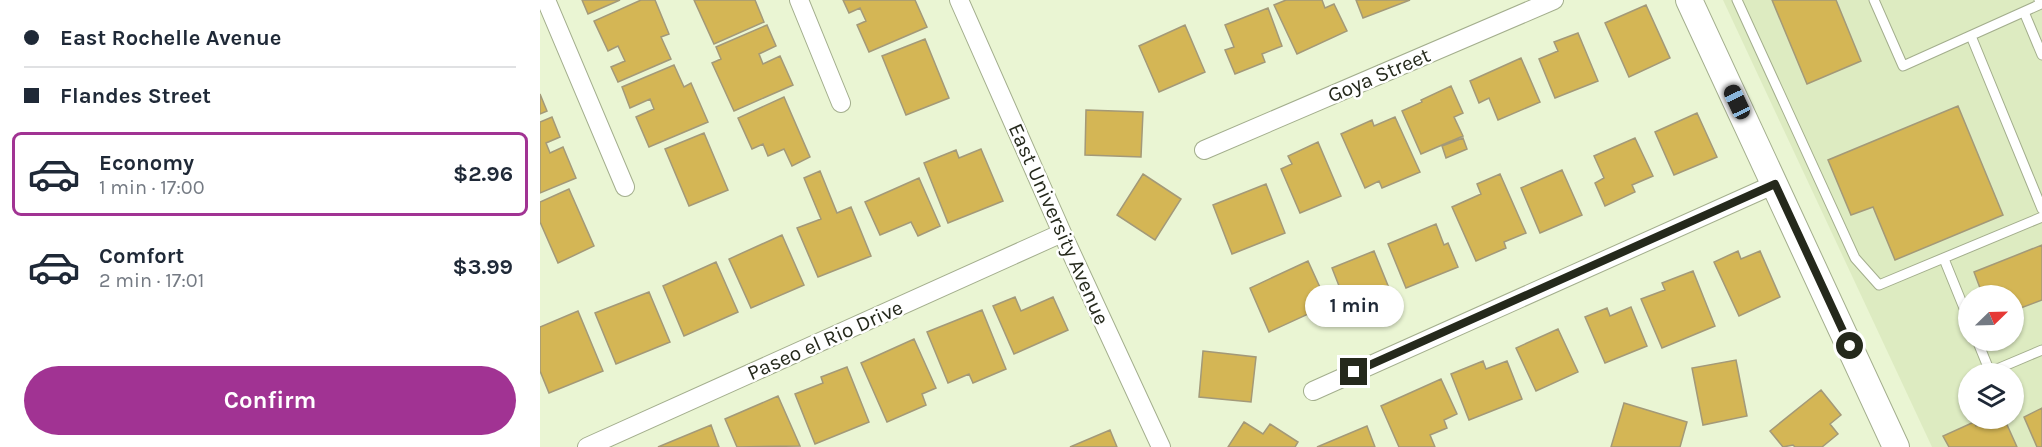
<!DOCTYPE html>
<meta charset="utf-8">
<style>
:root{--surface:#fff;--page:#f2f2f3;--text:#1f2937;--muted:#747a83;--line:#e0e1e3;--accent:#a13393}
body{margin:0;font-family:Karla,sans-serif;background:var(--page);color:var(--text);height:100vh;display:flex;flex-direction:column;font-size:22px;white-space:nowrap}
*{box-sizing:border-box;margin:0}
p{font-size:20px;color:var(--muted)}
.icon{flex:none;width:33px;height:33px;fill:none;stroke:currentColor;stroke-width:2;stroke-linecap:round;stroke-linejoin:round}
.map{position:relative;flex:1;overflow:hidden}
.panel{display:flex;flex-direction:column;background:var(--surface);width:540px}
.panel>*{flex:none}
.hud{display:grid;align-content:center;height:132px;padding:0 24px;background:var(--surface)}
.needle{width:39px;rotate:67deg}
.fabs{position:absolute;left:1418px;top:285px;display:grid;gap:12px}
.fabs a{display:grid;place-items:center;width:66px;height:66px;border-radius:50%;background:var(--surface);box-shadow:0 2px 4px #0004;font-size:30px}
.end{position:absolute;width:27px;height:27px;margin:-14px;border:8px solid #25291c;background:#fff;box-shadow:0 0 0 3px #fff}
.from{border-radius:50%}
.bubble{position:absolute;height:42px;border-radius:21px;background:var(--surface);box-shadow:0 2px 4px #0004;font-size:20px;font-weight:700;line-height:42px;text-align:center}
.car{position:absolute;width:18px;height:36px;margin:-18px -9px;border-radius:8px;box-shadow:0 0 4px 2px #0007;background:linear-gradient(#222 24%,#8ab4d8 0 40%,#222 0 76%,#8ab4d8 0 86%,#222 0)}
.hud b{display:flex;align-items:center;gap:21px;height:57px;font-size:22px}
.hud b+b{border-top:2px solid var(--line)}
.hud i{width:15px;height:15px;background:var(--text)}
ul{padding:0;list-style:none}
li{display:flex;align-items:center;gap:18px;height:84px;margin:0 12px 9px;padding:0 12px;border:3px solid transparent;border-radius:9px}
li div{flex:1}
li b{display:block;font-size:22px}
li em{font-style:normal;font-weight:700}
li.current{border-color:var(--accent)}
li>.icon{width:54px;height:54px;stroke-width:1.5}
.button{display:flex;gap:12px;margin-top:auto;padding:12px 24px}
.button a{flex:1;height:69px;border-radius:36px;background:var(--accent);color:#fff;font-size:24px;font-weight:700;line-height:69px;text-align:center}
main{display:flex;flex:1;min-height:0}
.map>svg:first-child{display:block}
.built{fill:#ddebc1;fill-rule:evenodd}
.building{fill:#d4b655;stroke:#a39978;stroke-width:1.5}
.lines{fill:none;stroke-linecap:round;stroke-linejoin:round}
.lane-casing{stroke:#a3ae8d;stroke-width:11}
.street-casing{stroke:#a3ae8d;stroke-width:20}
.secondary-casing{stroke:#a3ae8d;stroke-width:28}
.lane{stroke:#fff;stroke-width:9}
.street{stroke:#fff;stroke-width:18}
.secondary{stroke:#fff;stroke-width:26}
.route{stroke:#25291c;stroke-width:8}
.labels{text-anchor:middle;stroke-width:5;stroke-linejoin:round;paint-order:stroke}
.street-label{font-size:21px;fill:#25291c;stroke:#fff}
</style>
<main>
<section class="panel">
<div class="hud">
<b><i class="from"></i>East Rochelle Avenue</b>
<b><i></i>Flandes Street</b>
</div>
<ul>
<li class="current"><svg class="icon" aria-label="car" viewBox="0 0 24 24"><path d="M5 17H2v-5l4-1 3-4h7l3 4 3 1v5h-3M9 17h6M6 11h13"/><circle cx="7" cy="17" r="2"/><circle cx="17" cy="17" r="2"/></svg><div><b>Economy</b><p>1 min · 17:00</p></div><em>$2.96</em></li>
<li><svg class="icon" aria-label="car" viewBox="0 0 24 24"><path d="M5 17H2v-5l4-1 3-4h7l3 4 3 1v5h-3M9 17h6M6 11h13"/><circle cx="7" cy="17" r="2"/><circle cx="17" cy="17" r="2"/></svg><div><b>Comfort</b><p>2 min · 17:01</p></div><em>$3.99</em></li>
</ul>
<div class="button"><a>Confirm</a></div>
</section>
<div class="map">
<svg width="1502" height="447" viewBox="0 0 1502 447">
<rect width="100%" height="100%" fill="#eaf5d3"/>
<!-- built -->
<path class="built" d="M1183,0H1502V447H1392ZM1428,296H1473V340H1428ZM1428,374H1473V418H1428Z"/>
<!-- building -->
<path class="building" d="M42,0H80L48,14Z
M101,0H115L129,34L121,37L131,59L78,82L71,67L85,61L78,46L68,51L54,21Z
M154,0H215L224,22L174,44Z
M303,0H375L387,27L329,52L317,25L326,21L320,8L309,13Z
M746,0H782L785,8L794,4L807,31L757,54L734,5Z
M816,0H870L823,18Z
M1232,0H1296L1321,61L1267,84Z
M1106,5L1130,58L1089,77L1065,23Z
M728,8L742,46L722,54L725,62L695,74L685,50L694,47L685,25Z
M227,25L236,46L219,54L223,64L240,56L253,85L194,111L172,63L181,59L176,47Z
M645,25L665,72L619,92L599,46Z
M1038,33L1058,81L1015,98L999,59L1018,51L1014,42Z
M385,39L409,98L366,115L342,56Z
M981,58L1000,102L958,120L949,98L939,103L930,81Z
M134,65L144,87L151,83L168,122L109,147L96,117L114,109L110,99L90,108L82,87Z
M911,86L923,113L914,117L923,136L881,154L862,111L882,102L881,100Z
M0,94L7,111L0,114Z
M244,97L270,157L252,166L244,149L228,156L223,144L212,149L198,118Z
M1418,106L1463,215L1355,260L1333,207L1311,215L1288,160Z
M546,110L603,112L601,157L545,155Z
M1157,113L1177,157L1134,175L1115,132Z
M12,117L20,137L6,143L10,153L23,147L36,178L0,193V122Z
M855,117L880,172L842,188L839,181L825,188L801,134L832,120L834,126Z
M164,133L188,190L149,206L125,149Z
M923,138L927,149L906,158L902,146Z
M1095,138L1113,176L1092,185L1095,192L1065,206L1055,183L1064,178L1054,156Z
M778,142L801,196L760,213L741,169L752,164L748,156Z
M441,149L463,201L408,223L384,163L416,150L419,158Z
M1022,170L1042,215L1000,233L981,188Z
M280,171L297,213L311,207L331,256L278,277L257,228L281,219L264,178Z
M603,174L641,199L615,240L577,215Z
M960,174L986,233L964,242L966,248L936,261L912,207L941,194L937,184Z
M379,178L400,226L378,236L371,222L340,235L325,202Z
M726,184L745,233L692,254L673,205Z
M29,189L54,246L18,263L0,222V202Z
M896,224L904,245L908,243L918,267L866,288L848,244Z
M242,235L264,285L211,308L189,259Z
M1502,245V300L1473,311V296H1443L1434,272Z
M834,251L849,288L829,296L832,305L810,314L792,268Z
M1198,251L1201,259L1220,251L1240,297L1199,316L1174,262Z
M768,261L788,305L729,332L710,288Z
M176,262L198,312L144,336L123,286Z
M1153,271L1175,326L1122,348L1101,299L1125,290L1122,283Z
M109,292L130,342L76,364L55,313Z
M475,297L481,311L513,297L528,330L474,354L453,306Z
M1091,307L1107,346L1065,363L1045,317L1067,308L1070,316Z
M442,310L466,369L433,383L429,374L408,383L387,332Z
M38,311L63,371L9,393L0,371V327Z
M1018,329L1038,372L996,391L976,348Z
M374,339L396,388L382,394L386,405L347,422L321,363Z
M663,351L716,357L711,402L659,397Z
M1196,360L1207,416L1163,425L1152,368Z
M943,361L946,369L967,361L982,399L929,420L911,374Z
M307,367L329,422L275,444L255,394L283,383L281,377Z
M901,379L917,414L904,420L907,428L890,435L895,447H859L841,406Z
M1281,390L1301,415L1290,424L1298,434L1282,447H1255L1253,445L1243,447L1230,431Z
M238,396L260,446L197,447L185,419Z
M1084,403L1147,422L1140,447H1071Z
M1502,408V447H1497L1484,417Z
M1454,418H1464L1477,447H1409L1403,436L1434,422L1436,426Z
M704,422L723,434L730,424L758,442L755,447H688Z
M171,425L179,447H118Z
M827,426L835,447H777Z
M570,430L577,447H530Z"/>
<g class="lines">
<!-- lane casing -->
<g class="lane-casing">
<path id="lane" d="M1197,0L1315,258L1339,285L1502,217
M1334,0L1363,66L1501,4L1499,0
M1484,12L1502,55
M1431,36L1502,209
M1404,259L1428,318
M1437,340L1450,372L1502,350"/>
</g>
<!-- street casing -->
<g class="street-casing">
<path id="street" d="M6,0L85,187
M259,0L301,103
M419,0L522,233L621,447
M664,150L1014,0
M773,391L1235,184
M47,447L522,233"/>
</g>
<!-- secondary casing -->
<g class="secondary-casing">
<path id="secondary" d="M1149,0L1356,447"/>
</g>
<!-- lane -->
<use href="#lane" class="lane"/>
<!-- street -->
<use href="#street" class="street"/>
<!-- secondary -->
<use href="#secondary" class="secondary"/>
</g>
<g class="lines">
<!-- route -->
<path class="route" d="M814,372L1235,184L1310,346"/>
</g>
<g class="labels">
<!-- street labels -->
<g class="street-label">
<text transform="translate(839 75) rotate(-23)" y="7">Goya Street</text>
<text transform="translate(519 224) rotate(66)" y="7">East University Avenue</text>
<text transform="translate(285 340) rotate(-24)" y="7">Paseo el Rio Drive</text>
</g>
</g>
</svg>
<div class="fabs">
<a><svg class="needle" viewBox="-14 -14 28 28"><path d="M0-13l5 13h-10z" fill="#e53935"/><path d="M0 13l5-13h-10z" fill="#747a83"/></svg></a>
<a><svg class="icon" aria-label="layers" viewBox="0 0 24 24"><path d="M12 4l9 5-9 5-9-5zM3 14l9 5 9-5"/></svg></a>
</div>
<i class="end from" style="left:1310px;top:346px"></i>
<i class="end" style="left:814px;top:372px"></i>
<div class="bubble" style="left:765px;top:285px;width:99px">1 min</div>
<i class="car" style="left:1197px;top:102px;rotate:335deg"></i>
</div>
</main>
